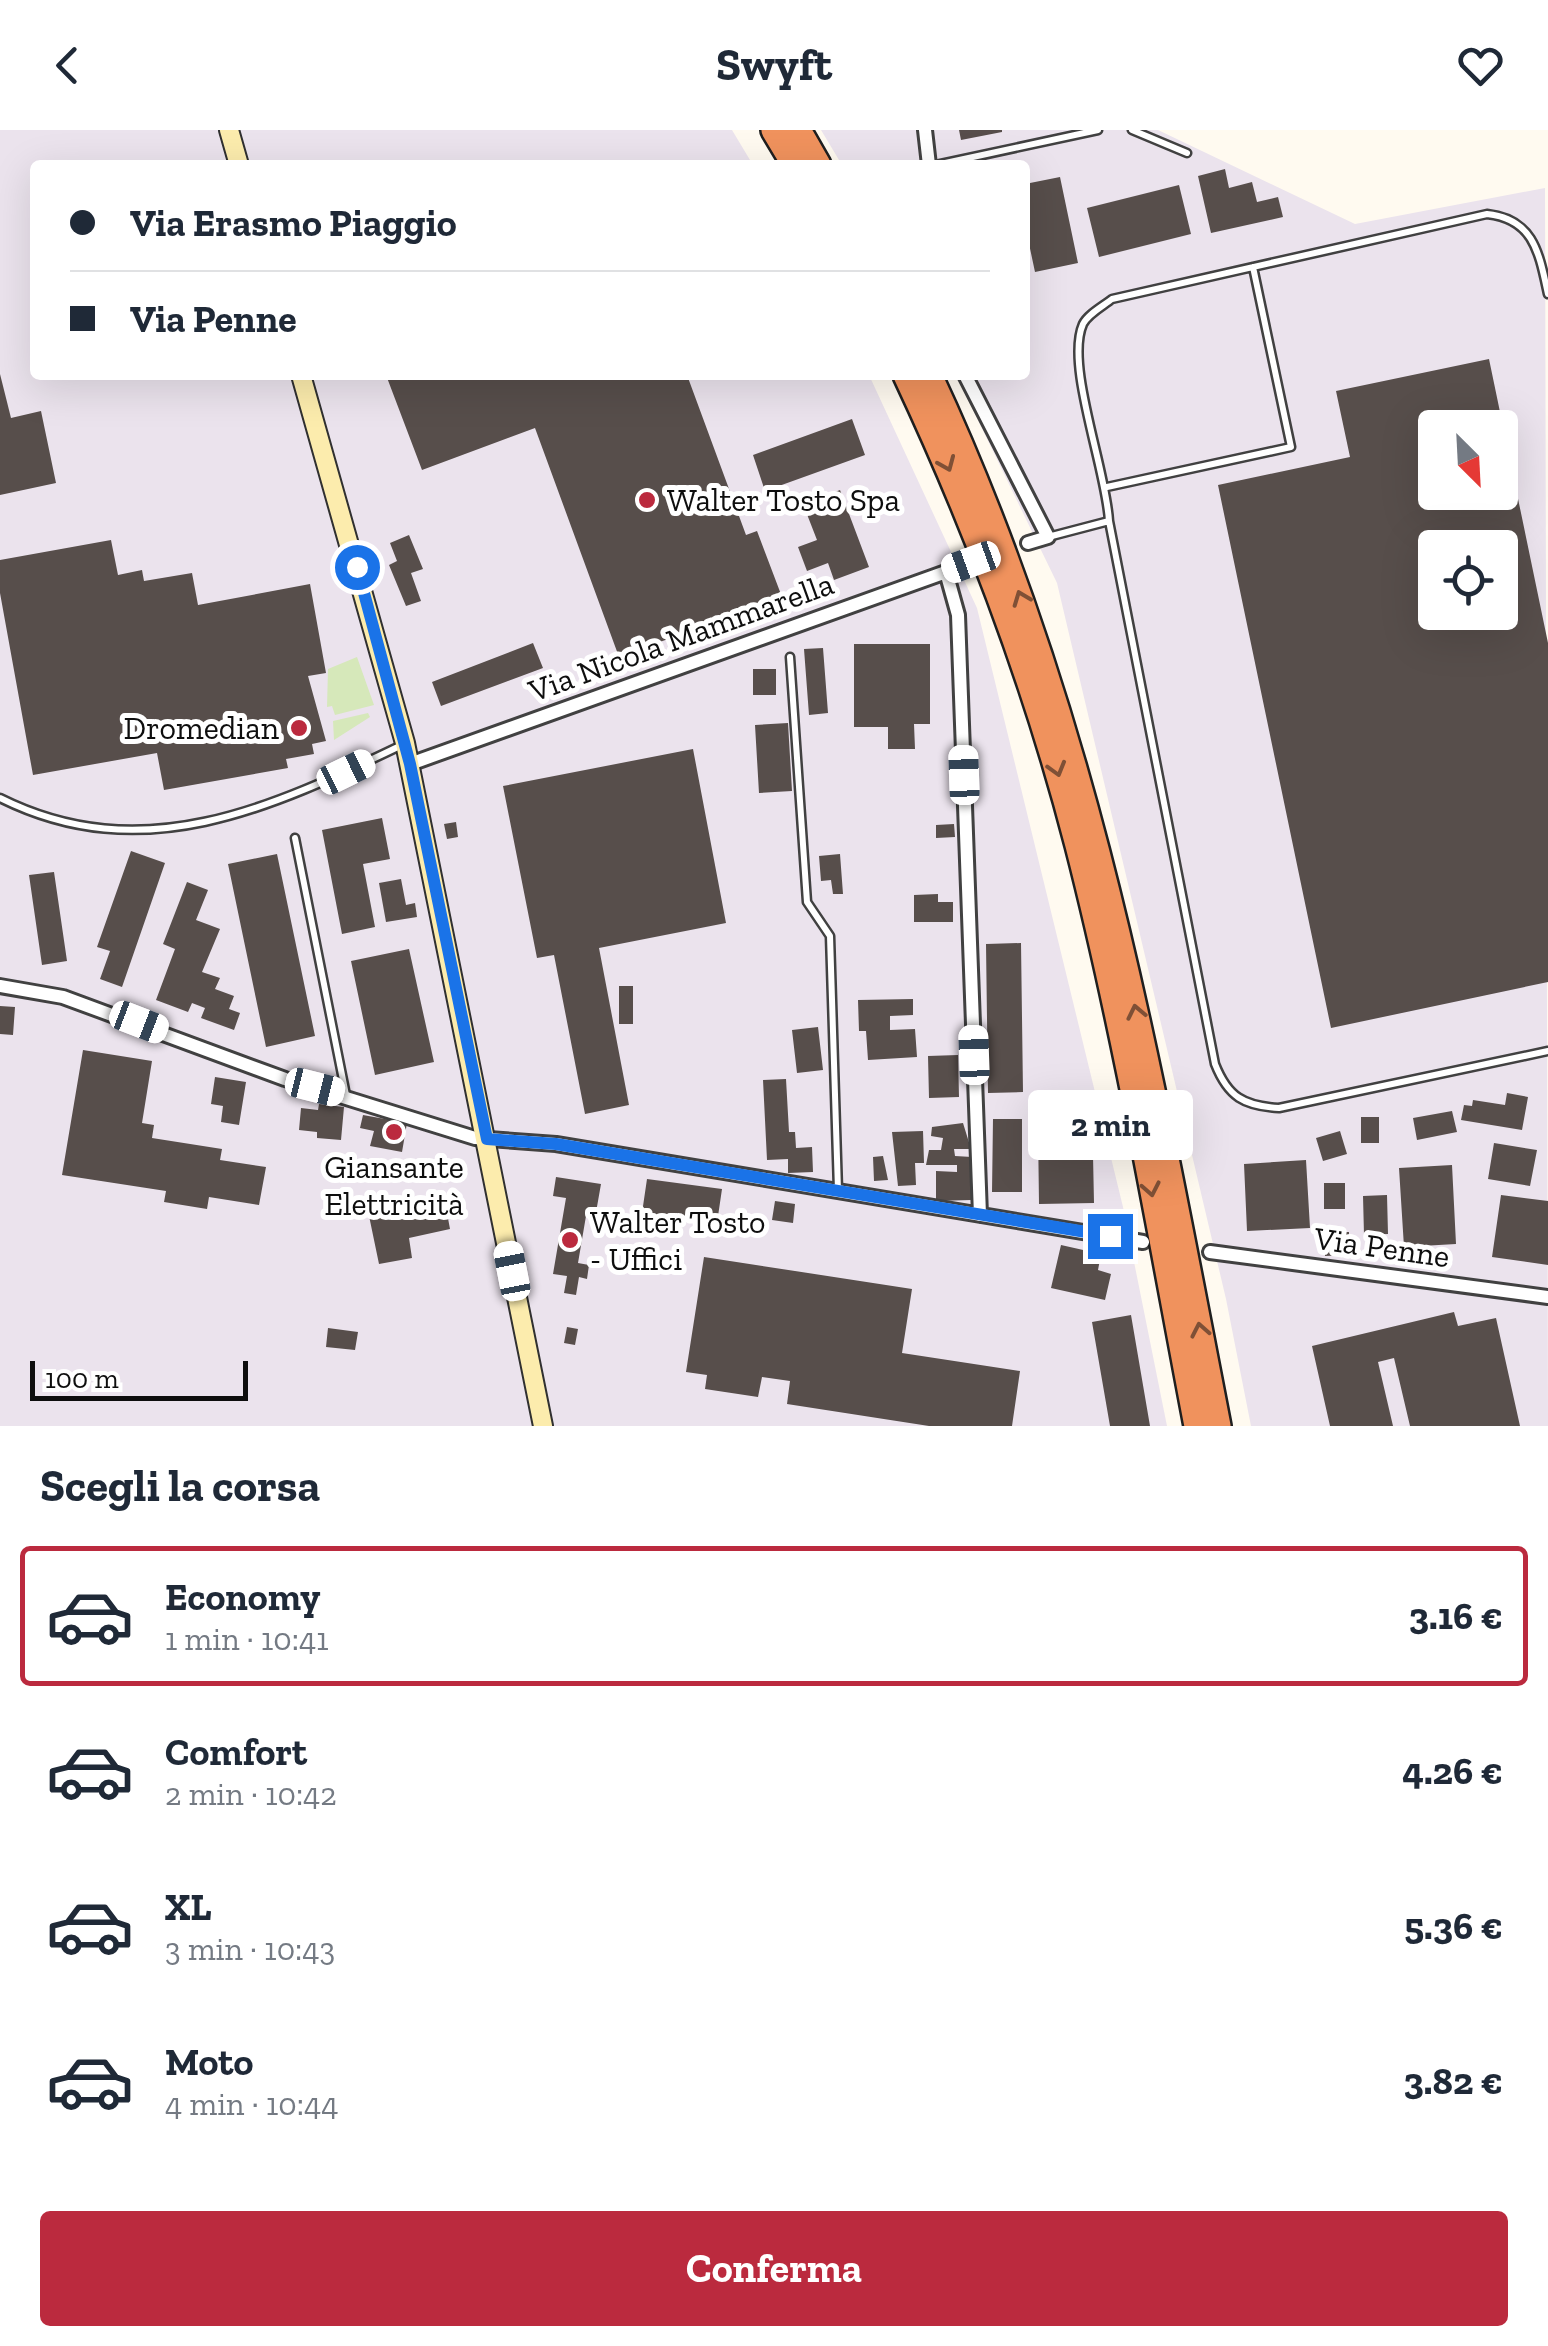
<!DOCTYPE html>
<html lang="it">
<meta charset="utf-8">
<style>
:root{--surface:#fff;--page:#f6f6f7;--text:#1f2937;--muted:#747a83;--line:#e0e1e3;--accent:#bb2a3e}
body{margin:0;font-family:"Zilla Slab",serif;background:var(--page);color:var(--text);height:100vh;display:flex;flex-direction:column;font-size:38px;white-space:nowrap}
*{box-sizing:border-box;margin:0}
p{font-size:32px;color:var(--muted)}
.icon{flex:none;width:55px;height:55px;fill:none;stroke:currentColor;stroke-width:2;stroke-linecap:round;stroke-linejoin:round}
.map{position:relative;height:1296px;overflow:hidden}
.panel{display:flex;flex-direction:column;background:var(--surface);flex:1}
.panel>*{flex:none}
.hud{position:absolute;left:30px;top:30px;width:1000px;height:220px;border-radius:10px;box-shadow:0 10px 40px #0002;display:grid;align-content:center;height:220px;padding:0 40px;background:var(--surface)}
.needle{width:65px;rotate:156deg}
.controls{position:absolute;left:1418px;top:280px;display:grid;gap:20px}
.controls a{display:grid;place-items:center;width:100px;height:100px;border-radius:10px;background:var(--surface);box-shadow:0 10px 40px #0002;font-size:50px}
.scale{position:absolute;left:30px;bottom:25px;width:218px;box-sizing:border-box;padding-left:10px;border:5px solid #0e0e0e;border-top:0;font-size:28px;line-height:35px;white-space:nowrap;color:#0e0e0e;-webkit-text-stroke:8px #fff;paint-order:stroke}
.end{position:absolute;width:45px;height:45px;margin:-22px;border:12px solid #1a73e8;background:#fff;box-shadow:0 0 0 5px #fff}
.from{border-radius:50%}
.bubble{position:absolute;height:70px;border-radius:10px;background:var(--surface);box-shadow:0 10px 40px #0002;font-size:32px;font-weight:800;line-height:70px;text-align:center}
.car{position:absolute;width:30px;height:60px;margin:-30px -15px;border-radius:12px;box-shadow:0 0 8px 2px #0007;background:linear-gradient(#fff 24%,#345 0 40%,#fff 0 76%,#345 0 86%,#fff 0)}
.hud b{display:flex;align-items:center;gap:35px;height:95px;font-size:38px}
.hud b+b{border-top:2px solid var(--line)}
.hud i{width:25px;height:25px;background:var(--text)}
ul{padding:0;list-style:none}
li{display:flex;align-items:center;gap:30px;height:140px;margin:0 20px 15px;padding:0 20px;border:5px solid transparent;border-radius:10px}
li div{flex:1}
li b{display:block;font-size:38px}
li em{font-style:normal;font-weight:800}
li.on{border-color:var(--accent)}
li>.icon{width:90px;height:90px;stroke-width:1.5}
h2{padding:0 40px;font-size:45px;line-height:120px}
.cta{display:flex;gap:20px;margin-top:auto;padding:20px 40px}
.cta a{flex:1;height:115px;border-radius:10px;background:var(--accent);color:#fff;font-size:40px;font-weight:800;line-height:115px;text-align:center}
header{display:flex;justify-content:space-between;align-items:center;height:130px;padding:0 40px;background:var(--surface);font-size:45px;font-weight:800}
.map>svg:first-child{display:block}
.industrial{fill:#ebe3ed;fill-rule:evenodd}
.green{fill:#d6e8ba}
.building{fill:#574e4b;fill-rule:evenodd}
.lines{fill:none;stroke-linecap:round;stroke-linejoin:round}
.lane-casing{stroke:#414141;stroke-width:11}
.street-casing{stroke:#414141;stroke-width:18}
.secondary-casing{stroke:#303030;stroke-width:22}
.highway-casing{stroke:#1f1f1f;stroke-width:30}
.lane{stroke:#fff;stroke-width:6}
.street{stroke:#fff;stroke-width:12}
.secondary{stroke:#fcecad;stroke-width:18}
.highway{stroke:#f0925d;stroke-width:25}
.oneway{stroke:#7f5036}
.route{stroke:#1a73e8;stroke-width:12}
.poi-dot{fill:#bb2a3e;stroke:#fff;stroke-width:4}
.labels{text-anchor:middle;stroke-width:10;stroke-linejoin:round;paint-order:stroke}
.poi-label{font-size:32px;fill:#0e0e0e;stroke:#fff;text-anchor:start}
.street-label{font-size:32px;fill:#0e0e0e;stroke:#fff}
</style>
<header><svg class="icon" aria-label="back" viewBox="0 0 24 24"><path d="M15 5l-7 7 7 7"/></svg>Swyft<svg class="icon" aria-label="heart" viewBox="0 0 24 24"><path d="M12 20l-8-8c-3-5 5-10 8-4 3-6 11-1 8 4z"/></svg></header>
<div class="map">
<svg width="1548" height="1296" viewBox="0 0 1548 1296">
<rect width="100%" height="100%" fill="#fffaf0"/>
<!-- industrial -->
<path class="industrial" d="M0,0H732L753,35H35V245H869L977,478L1123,1077L1167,1296H0Z
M821,0H1158L1355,94L1545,58L1548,1296H1251L1226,1169L1057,453L956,245H1025V35H842ZM1435,298H1500V362H1435ZM1435,418H1500V482H1435Z"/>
<!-- green -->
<path class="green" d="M357,527L374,575L335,585L332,576L327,577L328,539Z
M368,583L370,587L334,610L333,591Z"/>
<!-- building -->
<path class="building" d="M959,0H1002V2L961,10Z
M1225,39L1229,58L1252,52L1257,72L1278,67L1283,87L1211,103L1198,46Z
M1060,47L1078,133L1035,142L1025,95V54Z
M1179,55L1191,104L1099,127L1087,78Z
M1489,229L1548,513V852L1331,898L1218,355L1350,327L1336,261ZM1435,298H1500V362H1435ZM1435,418H1500V482H1435Z
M0,244L11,288L41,281L56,353L0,365Z
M386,245H687L746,405L757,401L782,467L619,527L535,298L422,340Z
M852,289L865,325L765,361L753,325Z
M840,360L869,437L834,450L828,433L807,441L798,417L817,410L803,374Z
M409,405L423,439L411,443L421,471L406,476L389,435L397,431L390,413Z
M111,410L118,445L142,440L144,451L192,443L198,475L310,454L326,543L308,546L326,611L312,614L314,624L286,629L288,638L164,660L157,623L33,645L0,463V430Z
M533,513L543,538L441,576L432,552Z
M854,514H930V594H914L915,619H888V597H854Z
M823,518L828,583L809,585L804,519Z
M753,539H776V565H753Z
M788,593L792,661L759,663L755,595Z
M693,619L726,793L599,818L629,975L585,984L554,825L537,828L503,656Z
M382,688L390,729L363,734L375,797L342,804L322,700Z
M456,692L458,707L447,709L444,694Z
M954,694L955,707L936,708V695Z
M131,721L165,733L122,857L100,849L110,821L97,817Z
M277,724L315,906L266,917L228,734Z
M840,724L843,764H833L831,750L821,751L819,726Z
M54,742L67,831L42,835L29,745Z
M401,749L406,775L415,773L417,787L386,792L379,753Z
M187,752L208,760L196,790L220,799L202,842L220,848L215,859L234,866L229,879L240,883L234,900L201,888L205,878L192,873L188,882L156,870L175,819L163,814Z
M938,764V772H953V792H914V765Z
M1021,813L1023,962L988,963L986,814Z
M409,819L434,932L375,945L351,831Z
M619,856H633V894H619Z
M913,869V885L890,886V900L915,899L917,927L868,930L866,901H859L858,870Z
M0,876L15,877L13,905L0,904Z
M818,897L823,940L797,943L792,900Z
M83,920L152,931L142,993L154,995L152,1008L222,1019L220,1030L266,1037L259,1075L209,1067L207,1079L164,1072L166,1061L62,1045Z
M958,925L959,967L929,968L928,926Z
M215,947L246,952L239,995L221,992L223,976L211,974Z
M786,949L789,1002H795L796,1018L812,1017L813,1042L788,1043V1029L767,1030L763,950Z
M1507,963L1528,967L1522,1000L1461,990L1464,975L1472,976L1473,970L1505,975Z
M319,974L344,977L341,1010L317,1008V1002L299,1000L301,978L318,980Z
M1452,981L1457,1002L1417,1010L1413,988Z
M363,985L407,993L402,1022L370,1016L374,1001L360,998Z
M1361,987H1379V1013H1361Z
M993,989H1022V1062H992Z
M963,993L971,1019H954L955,1026L972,1027L971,1070L936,1071V1041L957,1042V1035H926L929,1020H941L943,1008L931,1006L932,997Z
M1079,997V1026L1093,1025L1094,1073L1039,1074L1038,998Z
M923,1001L924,1033H915L916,1055L898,1056L892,1002Z
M1340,1001L1347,1024L1323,1031L1316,1008Z
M1494,1013L1537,1020L1530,1056L1488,1049Z
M883,1026L888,1050L874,1051L873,1027Z
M1306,1030L1310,1098L1247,1101L1244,1034Z
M1452,1035L1456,1114L1404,1117L1399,1038Z
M556,1047L601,1054L595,1088L586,1086L578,1133L589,1135L587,1149L579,1147L576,1165L564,1163L567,1146L553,1144L566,1068L553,1066Z
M647,1049L722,1059L717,1093L642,1083Z
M1324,1053H1345V1079H1324Z
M1387,1065L1388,1104L1364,1105L1363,1066Z
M1501,1065L1548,1071V1135L1492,1127Z
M444,1067L450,1099L409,1108L412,1128L379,1134L368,1081Z
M775,1071L795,1074L793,1093L772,1090Z
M1324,1102H1349V1125L1325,1126Z
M1061,1115L1101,1124L1098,1140L1111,1144L1105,1170L1051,1158Z
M704,1127L912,1159L902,1223L1020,1241L1012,1296H929L787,1274L790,1251L762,1247L758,1267L705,1259L707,1245L686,1242Z
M1454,1182L1458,1196L1496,1188L1520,1296H1410L1394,1228L1378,1232L1393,1296H1330L1312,1216Z
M1131,1185L1150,1296H1110L1092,1192Z
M567,1197L578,1199L575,1215L564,1213Z
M328,1198L358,1202L355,1220L326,1217Z"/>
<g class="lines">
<!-- lane casing -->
<g class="lane-casing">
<path id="lane" d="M1132,0L1187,23
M936,35L1098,0
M1548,164C1539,123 1534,89 1487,84L1112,169C1103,176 1088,184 1083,194C1065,235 1106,338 1109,391L1215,934C1228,967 1244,976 1279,978L1548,921
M1107,357L1291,317L1253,137
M1048,407L1109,391
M790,527L807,772L830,806L838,1060
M0,668C142,739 271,678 402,615
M295,708L346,965"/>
</g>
<!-- street casing -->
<g class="street-casing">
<path id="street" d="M925,0L929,35
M965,245L1048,407L1028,413
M946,442L958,485L980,1085
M410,634L971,433
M0,856L63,867L285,949L475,1008L556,1014L1143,1112
M1210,1122L1548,1167"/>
</g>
<!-- secondary casing -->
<g class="secondary-casing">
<path id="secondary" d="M229,0L239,35
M301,245L405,613L543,1296"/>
</g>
<!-- highway casing -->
<g class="highway-casing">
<path id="highway" d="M774,0L795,35
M798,0L818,35
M906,245C977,396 1036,553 1078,715C1127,906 1160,1102 1197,1296
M929,245C1089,587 1147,930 1218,1296"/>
</g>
<!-- lane -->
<use href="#lane" class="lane"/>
<!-- street -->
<use href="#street" class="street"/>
<!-- secondary -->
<use href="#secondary" class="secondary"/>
<!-- highway -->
<use href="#highway" class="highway"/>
</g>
<!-- one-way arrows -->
<defs><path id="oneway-chevron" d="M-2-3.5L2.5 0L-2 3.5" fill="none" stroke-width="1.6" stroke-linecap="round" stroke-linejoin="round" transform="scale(2.5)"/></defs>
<g class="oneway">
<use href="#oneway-chevron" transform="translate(947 334) rotate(67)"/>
<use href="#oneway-chevron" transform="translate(1021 468) rotate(-111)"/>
<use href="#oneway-chevron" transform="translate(1057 639) rotate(74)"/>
<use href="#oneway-chevron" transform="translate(1136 882) rotate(-102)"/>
<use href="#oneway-chevron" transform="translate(1151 1059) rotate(79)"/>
<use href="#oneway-chevron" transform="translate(1200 1200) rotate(-101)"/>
</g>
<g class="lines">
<!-- route -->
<path class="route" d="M357,437L410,634L487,1009L556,1014L1110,1106"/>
</g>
<!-- markers -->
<g class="poi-dot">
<circle cx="647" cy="370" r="10"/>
<circle cx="299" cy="598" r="10"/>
<circle cx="394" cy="1002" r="10"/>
<circle cx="570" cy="1110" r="10"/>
</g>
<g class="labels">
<!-- poi labels -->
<g class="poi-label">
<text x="667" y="381">Walter Tosto Spa</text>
<text x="279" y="609" text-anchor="end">Dromedian</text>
<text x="394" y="1048" text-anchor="middle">Giansante<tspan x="394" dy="37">Elettricità</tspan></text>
<text x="590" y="1103">Walter Tosto<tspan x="590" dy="37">- Uffici</tspan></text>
</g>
<!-- street labels -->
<g class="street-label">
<text transform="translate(681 507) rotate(-20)" y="11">Via Nicola Mammarella</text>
<text transform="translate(1382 1117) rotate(8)" y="11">Via Penne</text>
</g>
</g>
</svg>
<div class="controls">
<a><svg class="needle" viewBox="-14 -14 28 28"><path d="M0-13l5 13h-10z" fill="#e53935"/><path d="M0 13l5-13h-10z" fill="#747a83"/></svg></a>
<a><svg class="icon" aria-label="locate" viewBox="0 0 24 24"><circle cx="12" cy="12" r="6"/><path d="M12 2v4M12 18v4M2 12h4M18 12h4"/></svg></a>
</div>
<div class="scale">100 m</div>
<i class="end from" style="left:357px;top:437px"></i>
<i class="end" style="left:1110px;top:1106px"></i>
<div class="bubble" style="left:1028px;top:960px;width:165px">2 min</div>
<i class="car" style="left:971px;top:432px;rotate:250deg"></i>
<i class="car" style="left:346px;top:642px;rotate:64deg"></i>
<i class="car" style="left:964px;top:645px;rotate:358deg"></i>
<i class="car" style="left:139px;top:892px;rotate:111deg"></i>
<i class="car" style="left:974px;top:925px;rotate:358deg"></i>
<i class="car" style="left:315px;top:957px;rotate:104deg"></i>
<i class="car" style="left:512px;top:1141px;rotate:349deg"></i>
<div class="hud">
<b><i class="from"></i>Via Erasmo Piaggio</b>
<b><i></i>Via Penne</b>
</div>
</div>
<section class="panel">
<h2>Scegli la corsa</h2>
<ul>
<li class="on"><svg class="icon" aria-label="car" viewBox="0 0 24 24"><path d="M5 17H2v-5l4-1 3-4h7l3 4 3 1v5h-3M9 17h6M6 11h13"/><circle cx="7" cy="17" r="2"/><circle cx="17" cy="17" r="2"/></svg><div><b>Economy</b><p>1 min · 10:41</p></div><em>3.16 €</em></li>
<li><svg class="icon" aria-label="car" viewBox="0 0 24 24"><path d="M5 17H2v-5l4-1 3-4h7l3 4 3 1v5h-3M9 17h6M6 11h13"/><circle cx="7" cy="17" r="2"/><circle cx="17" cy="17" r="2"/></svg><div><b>Comfort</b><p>2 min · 10:42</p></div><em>4.26 €</em></li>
<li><svg class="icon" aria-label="car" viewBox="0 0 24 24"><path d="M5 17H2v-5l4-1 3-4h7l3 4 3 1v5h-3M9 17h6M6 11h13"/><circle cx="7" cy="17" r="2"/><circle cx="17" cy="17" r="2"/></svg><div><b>XL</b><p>3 min · 10:43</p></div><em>5.36 €</em></li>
<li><svg class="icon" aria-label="car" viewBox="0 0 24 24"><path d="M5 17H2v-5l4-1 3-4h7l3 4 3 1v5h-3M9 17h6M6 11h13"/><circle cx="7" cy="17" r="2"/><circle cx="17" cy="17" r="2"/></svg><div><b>Moto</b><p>4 min · 10:44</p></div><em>3.82 €</em></li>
</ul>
<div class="cta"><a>Conferma</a></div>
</section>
